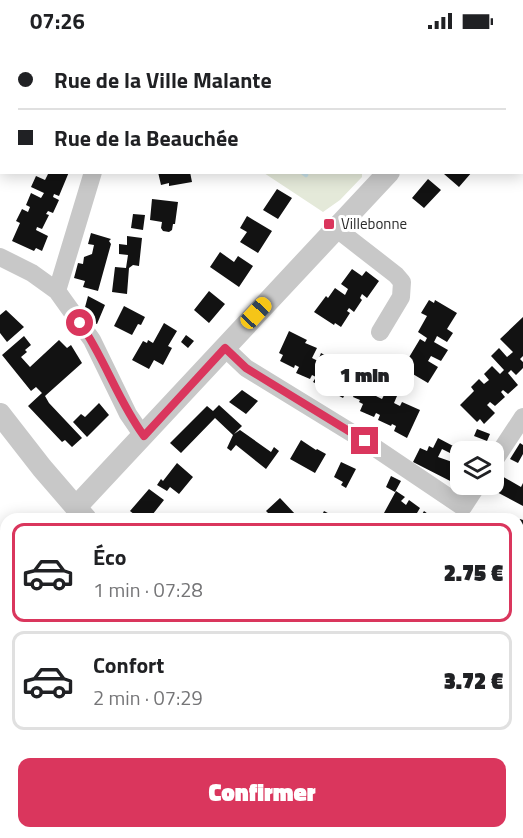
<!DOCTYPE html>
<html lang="fr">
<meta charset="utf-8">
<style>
:root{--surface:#fff;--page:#f6f6f6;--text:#202124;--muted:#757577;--line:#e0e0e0;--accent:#da365d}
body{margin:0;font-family:"Titillium Web",sans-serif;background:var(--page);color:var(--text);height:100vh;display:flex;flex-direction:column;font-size:22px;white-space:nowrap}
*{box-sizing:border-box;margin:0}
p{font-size:20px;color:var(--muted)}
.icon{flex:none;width:33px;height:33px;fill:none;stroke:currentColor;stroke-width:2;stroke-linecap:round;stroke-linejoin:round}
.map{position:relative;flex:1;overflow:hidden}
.sheet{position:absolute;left:0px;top:471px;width:524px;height:326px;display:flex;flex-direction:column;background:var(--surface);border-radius:18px 18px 0 0;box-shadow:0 3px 15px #0003}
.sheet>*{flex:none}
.guide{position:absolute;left:0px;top:0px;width:524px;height:132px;box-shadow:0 3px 15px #0003;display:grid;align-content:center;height:132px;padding:0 18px;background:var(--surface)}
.fabs{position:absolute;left:450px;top:399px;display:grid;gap:12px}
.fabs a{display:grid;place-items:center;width:54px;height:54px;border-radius:12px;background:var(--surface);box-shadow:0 3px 15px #0003;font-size:30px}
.end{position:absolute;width:27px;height:27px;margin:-14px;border:8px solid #da365d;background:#fff;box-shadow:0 0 0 3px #fff}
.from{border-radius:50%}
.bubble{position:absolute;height:42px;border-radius:12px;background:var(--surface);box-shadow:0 3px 15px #0003;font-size:20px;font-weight:800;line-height:42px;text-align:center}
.car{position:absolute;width:18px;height:36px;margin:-18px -9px;border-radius:8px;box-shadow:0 0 4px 2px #0007;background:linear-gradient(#f5c518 24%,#345 0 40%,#f5c518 0 76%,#345 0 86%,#f5c518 0)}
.guide b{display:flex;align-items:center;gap:21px;height:57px;font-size:22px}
.guide b+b{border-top:2px solid var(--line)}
.guide i{width:15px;height:15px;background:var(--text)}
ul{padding:10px 0 0;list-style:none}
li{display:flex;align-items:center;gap:18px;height:99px;margin:0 12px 9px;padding:0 6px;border:3px solid var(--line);border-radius:12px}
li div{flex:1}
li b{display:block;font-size:22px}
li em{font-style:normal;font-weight:800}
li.selected{border-color:var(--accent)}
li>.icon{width:54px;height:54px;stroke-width:1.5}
.cta{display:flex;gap:12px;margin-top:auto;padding:12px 18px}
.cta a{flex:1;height:69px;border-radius:12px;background:var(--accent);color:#fff;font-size:24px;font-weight:800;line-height:69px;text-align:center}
.status{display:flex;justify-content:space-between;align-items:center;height:42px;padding:0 30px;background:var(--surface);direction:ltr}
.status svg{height:16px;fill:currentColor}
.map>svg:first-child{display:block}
.green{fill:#e4e9d9}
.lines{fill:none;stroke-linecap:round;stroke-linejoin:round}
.stream{stroke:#c6e0e8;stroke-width:4.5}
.building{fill:#121212}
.service{stroke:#c8c8c8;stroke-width:9}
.minor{stroke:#c8c8c8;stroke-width:18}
.tertiary{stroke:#c8c8c8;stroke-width:22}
.secondary{stroke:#b5b5b5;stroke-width:26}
.route{stroke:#da365d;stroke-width:8}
.poi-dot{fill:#da365d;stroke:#fff;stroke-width:2}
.labels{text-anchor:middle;stroke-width:6;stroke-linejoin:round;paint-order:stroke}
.poi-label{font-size:15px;fill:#2b2b2b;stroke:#fff;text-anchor:start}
</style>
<div class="status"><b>07:26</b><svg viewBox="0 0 49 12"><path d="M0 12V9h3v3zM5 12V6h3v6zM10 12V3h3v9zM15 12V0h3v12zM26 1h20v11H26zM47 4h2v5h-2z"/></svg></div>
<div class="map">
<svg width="523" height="796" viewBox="0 0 523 796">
<rect width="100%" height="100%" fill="#fff"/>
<!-- green -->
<path class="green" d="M362,130V135L340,158L323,170L264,131Z
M18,790L67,791L69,796H15Z"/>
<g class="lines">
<!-- stream -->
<path class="stream" d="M128,0L130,2
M302,130L306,133"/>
</g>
<!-- building -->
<path class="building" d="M44,130H69L59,154L54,152L53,155L59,158L53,171L48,169L46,172L49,173L42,187L37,185L36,188L48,194L42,209L36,206L34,209L12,199L20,181L16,179L22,167L28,170L30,165L26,163L31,151L41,156L44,151L31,145L36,134L45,138L48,132Z
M158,130H190L192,140L169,144V141L161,143Z
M445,130H472L459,145L444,132Z
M428,137L441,148L424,166L412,156Z
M277,147L292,156L278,177L263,168Z
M152,157L178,160L175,182H173L172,188L169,190L163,189L161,186L162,180L150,178Z
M133,172L145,173L143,188L131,186Z
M247,174L272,189L258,211L240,200L247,190L240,186Z
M91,191L111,197L109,199L111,202L98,249L83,245L85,239L74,236L78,221L83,222L84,215L92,212L94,203L88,202Z
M127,194L142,196L139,224L133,223L129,226L127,252L112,250L115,225L126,226L128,213L119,212V202L127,203Z
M220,210L234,220L238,214L253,224L239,245L210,225Z
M352,227L362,234L366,229L379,239L367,256L362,252L360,256L362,258L354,270L349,266L347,269L350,271L341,285L335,281L334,283L314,270L326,254L328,256L335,246L345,253L348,247L341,242Z
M209,249L225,262L209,281L194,268Z
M88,254L105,263L97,282L87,278L90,272L84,269Z
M429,258L434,261L435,258L457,271L447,287L453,291L447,300L437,294L434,300L448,308L441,319L431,314L428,319L438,325L428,341L406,328L409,324L405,322L420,297L425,300L427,296L418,290L427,274L421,271Z
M124,264L145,275L141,283L138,282L132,293L114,284Z
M6,268L24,285L7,300L0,291V273Z
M523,275V314L520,317L523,320V326L516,333L511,328L508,331L518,343L508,352L503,348L501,350L505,355L495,364L490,360L487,363L495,371L484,382L480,377L477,380L460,363L474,349L471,345L479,337L484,342L489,338L484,332L492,324L500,332L504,328L491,314L499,306L507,315L513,310L500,297Z
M164,281L177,289L168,304L172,306L163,323L154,318L149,327L132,318L143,299L147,301L148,298L153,301Z
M289,289L307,298L305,301L317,306L312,316L318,319L321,311L332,317L329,324L335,327L337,321L349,327L345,335L352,338L343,356L330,349L332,344L328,342L325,346L313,340L316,335L312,333L310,337L296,331L299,325L295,323L294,326L280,319L283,313L279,311Z
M186,293L194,299L188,306L181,300Z
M24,294L31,303L25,308L27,310L21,315L30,325L59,298L67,306L71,303L82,321L45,354L49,361L82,396L72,405L65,398L62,400L28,364L42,351L36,345L31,349L2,313Z
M361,335L380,344L376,354L382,357L386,349L397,354L394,361L400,364L402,360L420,368L407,396L394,389L396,384L392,382L391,384L378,378L380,373L376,371L374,375L360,369L363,362L359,360L360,358L353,355Z
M242,348L258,359L246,372L229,360Z
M99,361L109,373L87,395L73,380L81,372L85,375Z
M219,363L242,384L234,392L240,388L271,410L274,405L279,409L266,427L236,403L231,409L227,406L233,393L215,376L181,411L170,401L207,364L213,369Z
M477,387L490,392L487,399L474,394Z
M438,396L455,405L452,412L442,407L438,415L458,422L457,424L460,426V438L458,443L413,420L420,406L427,409L429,404L433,406Z
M301,398L316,408L317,407L326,412L315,431L290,417Z
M520,401L523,403V412L518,421L510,417Z
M341,420L356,427L346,446L341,443L343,440L334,435Z
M177,421L193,435L179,452L170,445L167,449L157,443L161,437L163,439Z
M500,433L521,445L523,441V464L491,447Z
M391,434L401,439L395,450L386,445Z
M149,447L164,458L149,477H140L130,469Z
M396,449L405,455L401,459L406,463L409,458L420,466L417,471L421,474L424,469L435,477H389L390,475L384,471Z
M280,456L296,473L291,477H274L266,469Z
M324,469L339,477H320Z
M520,477L523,478V515L518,512V480Z
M0,515L6,519L5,532L0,540Z
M6,649V678L0,674V658Z"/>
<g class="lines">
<!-- service -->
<path class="service" d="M518,677L523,690
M518,760L523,756
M355,790L361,796
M390,790L396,796
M432,796L444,790
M473,796L482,790"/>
<!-- minor -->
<path class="minor" d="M357,0L358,2
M0,3L2,4
M337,184L342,191L396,233L402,240L401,255L380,290
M0,215L32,231L57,249L92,298L128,372L143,394
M57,249L93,130
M225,306L246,326L365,399L463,465L478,442
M494,419L523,375
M518,539L523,544
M0,594L6,585"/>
<!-- tertiary -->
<path class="tertiary" d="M501,2L502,0
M0,372L42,426L86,477
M76,465L389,130"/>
<!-- secondary -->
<path class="secondary" d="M518,649L523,646
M187,796L199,790"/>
</g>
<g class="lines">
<!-- route -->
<path class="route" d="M80,281C105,317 118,359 144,394L225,306L246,326L365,399"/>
</g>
<!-- markers -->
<rect class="poi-dot" x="323" y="176" width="12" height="12" rx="3"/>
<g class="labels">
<!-- poi labels -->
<g class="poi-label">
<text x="341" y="187">Villebonne</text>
</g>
</g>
</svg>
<div class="fabs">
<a><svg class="icon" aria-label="layers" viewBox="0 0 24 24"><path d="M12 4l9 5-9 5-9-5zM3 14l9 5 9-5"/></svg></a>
</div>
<i class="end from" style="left:80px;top:281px"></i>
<i class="end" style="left:365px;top:399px"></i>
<div class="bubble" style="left:315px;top:312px;width:99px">1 min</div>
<i class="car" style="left:256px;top:271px;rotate:43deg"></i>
<div class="guide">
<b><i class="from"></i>Rue de la Ville Malante</b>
<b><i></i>Rue de la Beauchée</b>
</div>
<section class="sheet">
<ul>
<li class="selected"><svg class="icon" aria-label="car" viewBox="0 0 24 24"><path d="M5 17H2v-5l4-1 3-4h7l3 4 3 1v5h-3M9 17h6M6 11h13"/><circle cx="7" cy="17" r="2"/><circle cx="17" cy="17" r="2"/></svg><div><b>Éco</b><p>1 min · 07:28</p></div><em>2.75 €</em></li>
<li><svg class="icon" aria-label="car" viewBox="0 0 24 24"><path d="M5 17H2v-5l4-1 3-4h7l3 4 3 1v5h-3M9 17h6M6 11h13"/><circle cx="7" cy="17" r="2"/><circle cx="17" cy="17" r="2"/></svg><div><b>Confort</b><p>2 min · 07:29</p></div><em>3.72 €</em></li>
</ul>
<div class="cta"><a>Confirmer</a></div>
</section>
</div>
